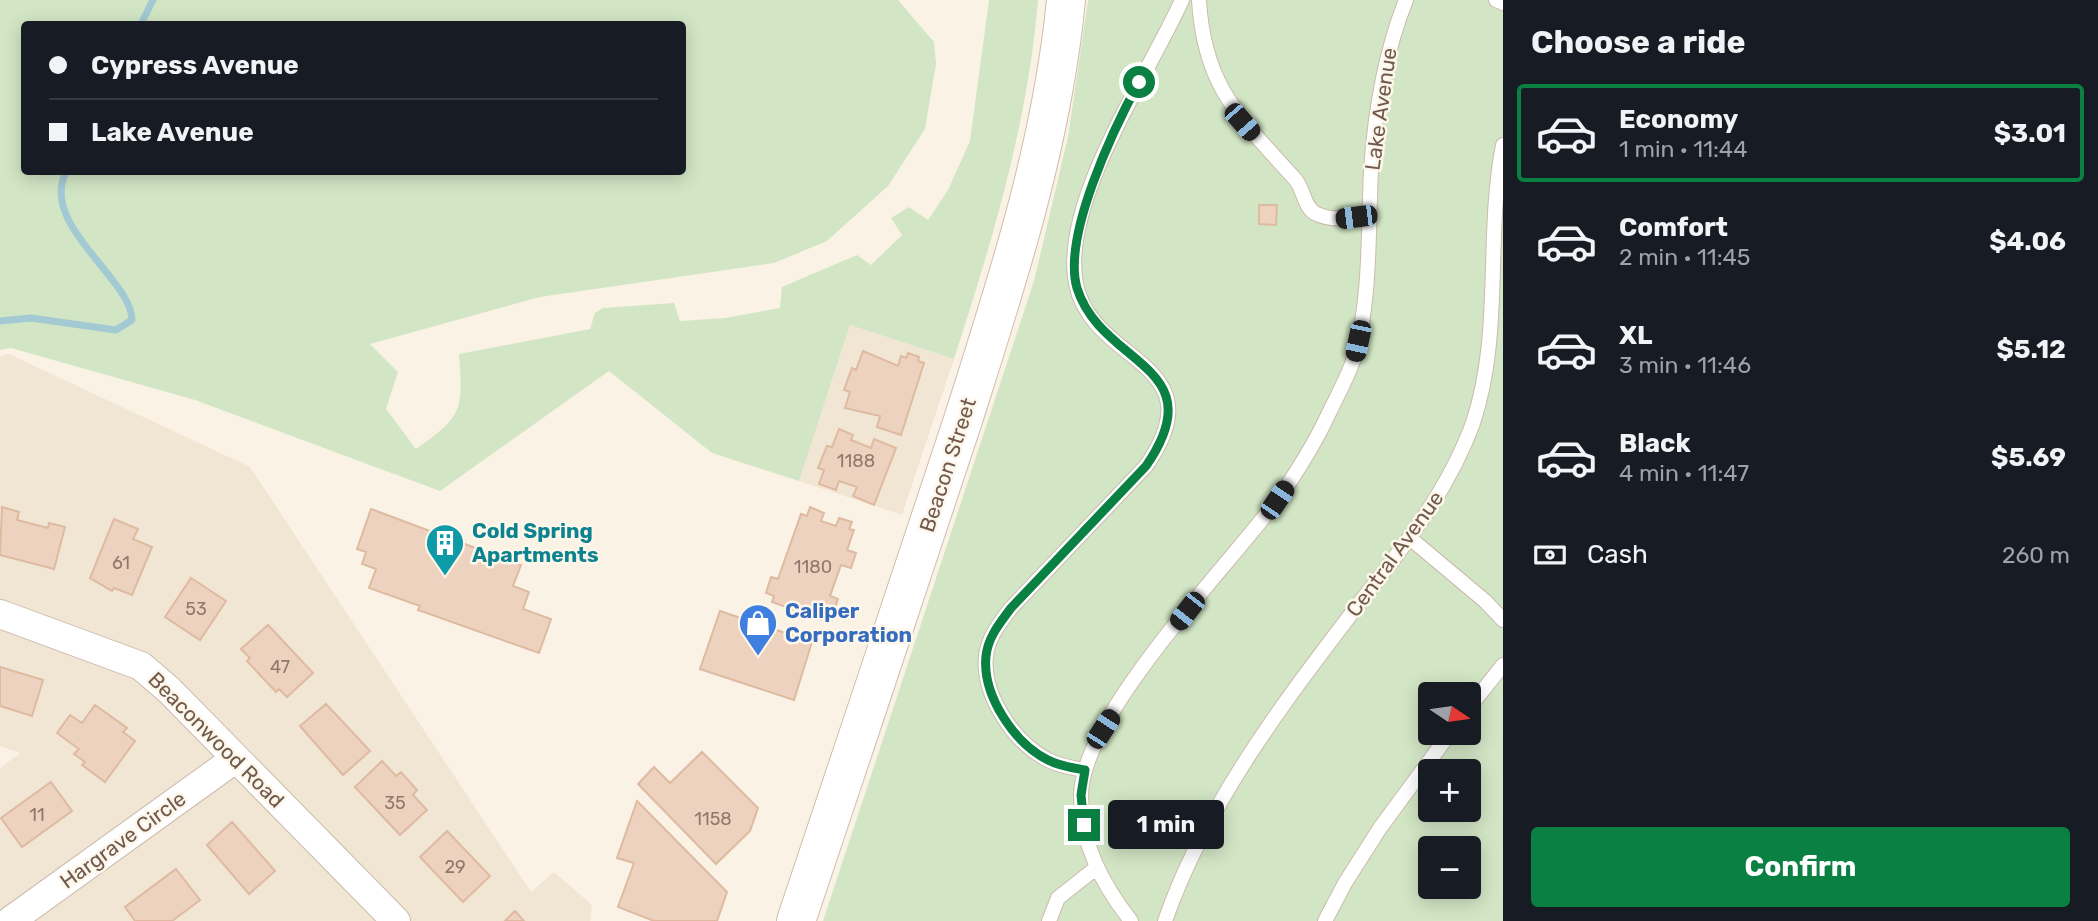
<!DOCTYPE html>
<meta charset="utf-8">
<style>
:root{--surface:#171b24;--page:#20242c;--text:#f1f3f6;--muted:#9ea1a6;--line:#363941;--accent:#0b8043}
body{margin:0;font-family:Rubik,sans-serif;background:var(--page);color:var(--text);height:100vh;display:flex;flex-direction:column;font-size:26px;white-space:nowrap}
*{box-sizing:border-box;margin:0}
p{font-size:23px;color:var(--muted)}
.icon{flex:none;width:38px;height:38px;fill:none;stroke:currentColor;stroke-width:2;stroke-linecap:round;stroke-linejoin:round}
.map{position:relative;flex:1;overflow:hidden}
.drawer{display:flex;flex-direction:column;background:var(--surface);width:595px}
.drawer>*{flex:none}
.top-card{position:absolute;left:21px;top:21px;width:665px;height:154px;border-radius:7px;box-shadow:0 4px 18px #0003;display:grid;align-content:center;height:154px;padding:0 28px;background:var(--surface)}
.needle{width:46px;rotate:103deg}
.tools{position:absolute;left:1418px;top:682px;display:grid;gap:14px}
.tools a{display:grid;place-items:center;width:63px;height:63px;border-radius:7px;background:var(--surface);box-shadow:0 4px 18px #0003;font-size:35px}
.end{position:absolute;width:32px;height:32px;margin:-16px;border:9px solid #0b8043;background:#fff;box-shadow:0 0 0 4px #fff}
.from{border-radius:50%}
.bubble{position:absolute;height:49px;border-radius:7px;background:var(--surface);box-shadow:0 4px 18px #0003;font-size:23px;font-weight:700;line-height:49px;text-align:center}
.car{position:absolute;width:21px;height:42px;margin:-21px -10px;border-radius:9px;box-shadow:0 0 5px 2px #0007;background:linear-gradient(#222 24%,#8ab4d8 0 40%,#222 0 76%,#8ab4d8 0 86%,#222 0)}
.top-card b{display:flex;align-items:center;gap:24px;height:66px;font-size:26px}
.top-card b+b{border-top:2px solid var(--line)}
.top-card i{width:18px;height:18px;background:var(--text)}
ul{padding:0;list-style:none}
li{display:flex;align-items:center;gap:21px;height:98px;margin:0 14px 10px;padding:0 14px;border:4px solid transparent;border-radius:7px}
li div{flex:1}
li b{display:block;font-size:26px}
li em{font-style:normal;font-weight:700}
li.current{border-color:var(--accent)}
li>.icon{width:63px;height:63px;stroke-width:1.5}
h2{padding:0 28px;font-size:32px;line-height:84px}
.pay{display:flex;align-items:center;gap:18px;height:77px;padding:0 28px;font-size:26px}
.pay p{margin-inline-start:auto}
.cta{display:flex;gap:14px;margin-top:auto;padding:14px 28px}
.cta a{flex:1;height:80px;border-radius:7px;background:var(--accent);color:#fff;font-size:28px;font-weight:700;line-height:80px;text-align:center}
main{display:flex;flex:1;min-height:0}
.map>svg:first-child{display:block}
.residential{fill:#f1e5d4}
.green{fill:#d2e6c5;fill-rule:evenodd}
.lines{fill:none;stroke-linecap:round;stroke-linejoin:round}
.stream{stroke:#a3cad3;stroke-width:7}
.building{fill:#edd3bf;stroke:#debaa1;stroke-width:2}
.lane-casing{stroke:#cbbbad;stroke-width:16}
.street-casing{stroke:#cbbbad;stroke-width:30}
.secondary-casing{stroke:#cfbdad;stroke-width:40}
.lane{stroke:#fff;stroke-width:14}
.street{stroke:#fff;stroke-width:28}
.secondary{stroke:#fff;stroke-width:38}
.route{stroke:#0b8043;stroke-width:9}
.labels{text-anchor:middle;stroke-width:5;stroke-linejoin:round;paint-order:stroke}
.number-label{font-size:18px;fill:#90786a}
.street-label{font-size:21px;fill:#715a4d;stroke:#fdf7eb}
.culture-label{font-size:21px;font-weight:bold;fill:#0d838f;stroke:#fdf7eb;text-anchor:start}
.shop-label{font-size:21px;font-weight:bold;fill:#366cbe;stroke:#fdf7eb;text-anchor:start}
</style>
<main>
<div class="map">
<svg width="1503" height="921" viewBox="0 0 1503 921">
<rect width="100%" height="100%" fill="#faf3e5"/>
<!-- residential -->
<path class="residential" d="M850,325L954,359L902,515L799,481Z
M9,354L250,467L531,892L554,872L592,905L590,921H0V768L20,753L0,746V356Z"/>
<!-- green -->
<path class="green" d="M0,0H898L934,42L936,64L925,129L888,186L827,241L774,263L540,297L370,344L398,372L386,409L416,449C463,416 463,411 459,354L590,329L595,313L603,308L674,303L680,321L725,318L780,308L782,287L857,255L871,265L902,235L891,218L909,207L928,220L948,190L970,141L989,0H1038C1028,123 992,242 954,359L850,325L799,481L712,453L609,371L440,491L195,400L11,348L0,350ZM682,24V172H24V24Z
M1088,0H1503V921H823L1034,281L1068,137ZM1430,695H1468V733H1430ZM1430,772H1468V810H1430ZM1430,849H1468V887H1430Z"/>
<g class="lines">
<!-- stream -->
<path class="stream" d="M141,24L153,0
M0,321L31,318L116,330L132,320C132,279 39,225 66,172"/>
</g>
<!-- building -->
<path class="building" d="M1259,205H1277L1276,225L1259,224Z
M863,351L898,366L901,356L906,358L908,353L919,357L918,361L924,363L901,435L877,427L880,416L845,408L850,392L844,390L852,368L856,370Z
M839,429L853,435L851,440L871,448L874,439L896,448L874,505L853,496L857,487L839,481L836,490L819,484L824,470L818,468L827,446L832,447Z
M2,507L19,512L17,520L48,528L49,523L65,527L54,569L0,555Z
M810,507L824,513L821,521L836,526L839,518L852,522L849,529L854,530L847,550L856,553L851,568L841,565L830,596L838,599L832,615L824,612L821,620L772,602L774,596L766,593L771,577L778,579L801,514L807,516Z
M371,509L521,565L513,586L529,592L523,609L551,619L539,653L418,610L420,606L369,588L376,569L362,564L366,552L357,549Z
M114,519L138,529L133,539L152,547L132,595L114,588L112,591L90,578Z
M191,578L226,601L200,640L165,617Z
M720,611L812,642L794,700L700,669Z
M268,625L313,673L287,697L279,689L276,692L247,661L250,658L241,649Z
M0,667L43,680L32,716L0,706Z
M326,704L370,751L343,775L300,726Z
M95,705L127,728L123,732L135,741L105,782L82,765L85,762L74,754L79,749L57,733L70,715L82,723Z
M702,752L758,808L750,831L716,864L638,784L654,767L670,783Z
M382,761L396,776L401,772L417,790L413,795L427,810L400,835L355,787Z
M51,782L72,811L22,847L1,818Z
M637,801L727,892L717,921H654L618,907L634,863L617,858Z
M232,822L275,871L249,894L207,845Z
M447,831L490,876L463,902L420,857Z
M176,869L200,900L172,921H135L125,907Z
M515,911L524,921H505Z"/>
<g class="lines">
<!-- lane casing -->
<g class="lane-casing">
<path id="lane" d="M1199,0C1204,87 1240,118 1295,179C1304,189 1304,209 1317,214C1333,222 1354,217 1370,215
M1496,0L1503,3
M1411,539L1485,601L1503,620
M1468,709L1503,665
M1085,770C1073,768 1059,766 1048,760C1014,743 982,695 986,656C988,637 1000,623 1011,608L1146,466C1219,361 1092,365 1076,284C1060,202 1149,74 1182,0
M1049,921L1058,898L1096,868
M1131,921C1102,884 1081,844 1081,796C1081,715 1229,566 1278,499C1297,472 1315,443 1329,413C1338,394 1349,375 1355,355C1371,296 1368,231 1371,170C1375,112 1384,55 1406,0
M1165,921C1206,803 1286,699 1361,601C1405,545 1448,491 1473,423C1503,332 1485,237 1503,145
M1325,921L1345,883L1380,828L1450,733"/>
</g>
<!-- street casing -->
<g class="street-casing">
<path id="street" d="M0,614L141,666L169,690L396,921
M10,921L235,759"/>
</g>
<!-- secondary casing -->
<g class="secondary-casing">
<path id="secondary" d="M796,921C851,754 909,587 963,420C1007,282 1052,145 1066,0"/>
</g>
<!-- lane -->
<use href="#lane" class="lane"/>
<!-- street -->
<use href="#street" class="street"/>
<!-- secondary -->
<use href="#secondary" class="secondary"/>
</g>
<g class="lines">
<!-- route -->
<path class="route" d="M1084,825L1081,795L1085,770C1073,768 1059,766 1048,760C1014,743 982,695 986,656C988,637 1000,623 1011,608L1146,466C1216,365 1101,366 1077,288C1062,236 1114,128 1139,82"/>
</g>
<!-- icons -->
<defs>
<g id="building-pin" transform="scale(2.0125)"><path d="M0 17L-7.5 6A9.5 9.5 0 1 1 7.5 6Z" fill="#0f9aa8" stroke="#fdf7eb"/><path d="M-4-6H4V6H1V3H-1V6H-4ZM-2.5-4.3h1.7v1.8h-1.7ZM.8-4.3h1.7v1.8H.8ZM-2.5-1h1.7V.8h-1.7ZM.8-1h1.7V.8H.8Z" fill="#fff"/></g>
<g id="shop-pin" transform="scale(2.0125)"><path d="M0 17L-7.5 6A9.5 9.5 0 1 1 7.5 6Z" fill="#3f7fe0" stroke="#fdf7eb"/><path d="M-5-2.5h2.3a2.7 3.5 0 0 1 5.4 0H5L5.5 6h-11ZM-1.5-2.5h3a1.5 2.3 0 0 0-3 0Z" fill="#fff"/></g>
</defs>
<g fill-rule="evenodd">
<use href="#building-pin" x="445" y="543"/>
<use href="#shop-pin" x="758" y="623"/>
</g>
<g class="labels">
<!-- number labels -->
<g class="number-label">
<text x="856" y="467">1188</text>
<text x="121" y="569">61</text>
<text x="813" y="573">1180</text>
<text x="196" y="615">53</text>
<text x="280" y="673">47</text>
<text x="395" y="809">35</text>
<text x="37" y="821">11</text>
<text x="713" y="825">1158</text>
<text x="455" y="873">29</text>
</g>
<!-- street labels -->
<g class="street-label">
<text transform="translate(1381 109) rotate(-82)" y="7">Lake Avenue</text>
<text transform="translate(948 465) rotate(-72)" y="7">Beacon Street</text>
<text transform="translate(1395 554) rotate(-54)" y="7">Central Avenue</text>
<text transform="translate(216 740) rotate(45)" y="7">Beaconwood Road</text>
<text transform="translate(123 840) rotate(-36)" y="7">Hargrave Circle</text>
</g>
<!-- culture labels -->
<g class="culture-label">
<text x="472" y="538">Cold Spring<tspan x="472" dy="24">Apartments</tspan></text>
</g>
<!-- shop labels -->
<g class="shop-label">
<text x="785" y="618">Caliper<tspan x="785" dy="24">Corporation</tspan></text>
</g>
</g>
</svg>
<div class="tools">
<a><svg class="needle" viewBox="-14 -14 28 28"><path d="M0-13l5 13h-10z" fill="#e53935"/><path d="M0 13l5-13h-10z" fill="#9ea1a6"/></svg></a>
<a>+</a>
<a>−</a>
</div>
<i class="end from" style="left:1139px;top:82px"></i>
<i class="end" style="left:1084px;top:825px"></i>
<div class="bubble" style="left:1108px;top:800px;width:116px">1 min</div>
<i class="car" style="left:1242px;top:122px;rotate:139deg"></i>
<i class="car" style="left:1356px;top:217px;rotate:263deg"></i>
<i class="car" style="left:1358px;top:341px;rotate:192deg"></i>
<i class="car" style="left:1277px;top:500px;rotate:34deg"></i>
<i class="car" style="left:1187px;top:611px;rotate:218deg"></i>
<i class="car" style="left:1103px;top:729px;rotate:33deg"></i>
<div class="top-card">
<b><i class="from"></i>Cypress Avenue</b>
<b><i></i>Lake Avenue</b>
</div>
</div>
<section class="drawer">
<h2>Choose a ride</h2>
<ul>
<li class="current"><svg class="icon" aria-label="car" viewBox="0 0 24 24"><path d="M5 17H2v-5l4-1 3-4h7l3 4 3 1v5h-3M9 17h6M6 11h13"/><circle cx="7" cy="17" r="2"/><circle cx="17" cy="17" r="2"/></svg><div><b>Economy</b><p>1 min · 11:44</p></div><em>$3.01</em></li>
<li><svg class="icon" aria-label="car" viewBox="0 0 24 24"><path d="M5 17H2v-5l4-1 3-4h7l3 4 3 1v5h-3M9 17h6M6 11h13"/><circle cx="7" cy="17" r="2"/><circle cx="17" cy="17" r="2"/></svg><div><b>Comfort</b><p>2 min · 11:45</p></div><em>$4.06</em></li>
<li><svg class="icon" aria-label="car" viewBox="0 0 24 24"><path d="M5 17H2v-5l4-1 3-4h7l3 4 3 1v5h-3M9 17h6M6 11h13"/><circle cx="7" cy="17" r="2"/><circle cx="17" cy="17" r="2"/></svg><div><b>XL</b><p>3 min · 11:46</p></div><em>$5.12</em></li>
<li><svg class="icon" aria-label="car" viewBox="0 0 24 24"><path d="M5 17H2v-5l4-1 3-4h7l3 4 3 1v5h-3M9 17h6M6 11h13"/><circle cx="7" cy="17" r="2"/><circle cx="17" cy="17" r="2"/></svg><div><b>Black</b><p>4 min · 11:47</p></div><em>$5.69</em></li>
</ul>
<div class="pay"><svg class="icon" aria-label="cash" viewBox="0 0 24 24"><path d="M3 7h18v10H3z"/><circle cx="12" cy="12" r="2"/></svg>Cash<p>260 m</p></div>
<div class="cta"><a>Confirm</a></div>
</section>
</main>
